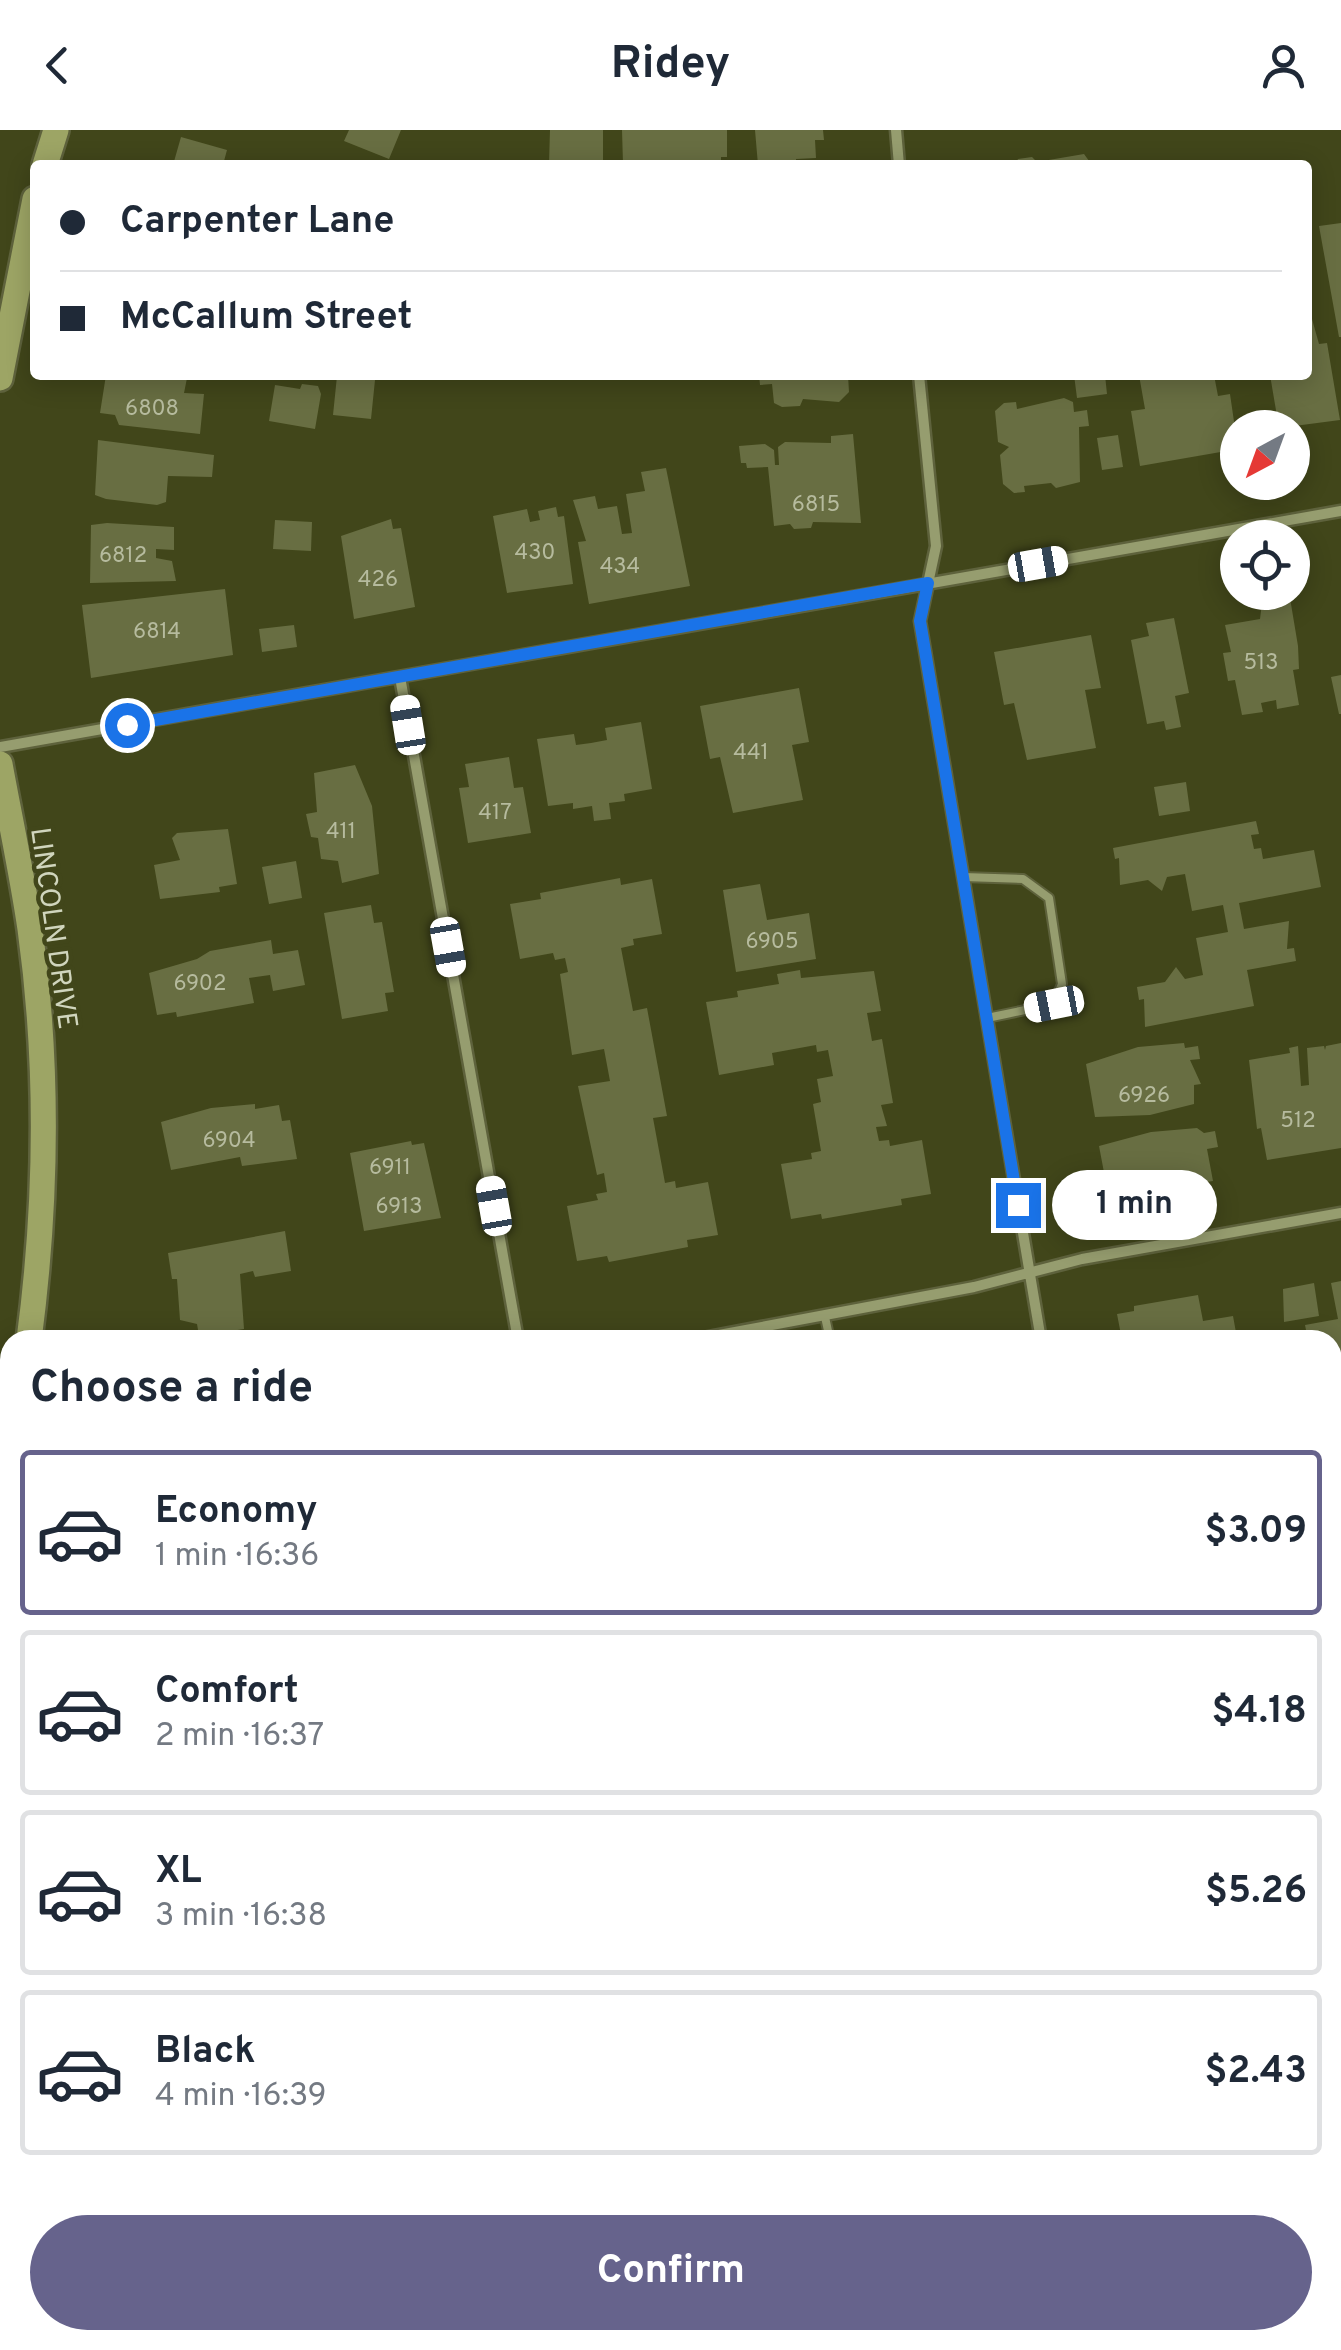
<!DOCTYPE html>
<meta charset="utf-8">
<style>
:root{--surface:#fff;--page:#f2f2f3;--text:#1f2937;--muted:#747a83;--line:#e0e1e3;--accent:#66638c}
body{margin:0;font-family:Overpass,sans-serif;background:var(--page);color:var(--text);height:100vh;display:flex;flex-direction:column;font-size:38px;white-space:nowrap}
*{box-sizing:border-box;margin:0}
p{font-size:32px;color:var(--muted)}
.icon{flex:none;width:55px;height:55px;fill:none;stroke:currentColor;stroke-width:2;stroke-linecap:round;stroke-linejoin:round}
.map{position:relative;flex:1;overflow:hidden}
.details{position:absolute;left:0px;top:1200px;width:1342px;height:1020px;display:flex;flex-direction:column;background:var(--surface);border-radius:30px 30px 0 0;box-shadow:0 5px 25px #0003}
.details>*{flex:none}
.guide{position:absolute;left:30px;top:30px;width:1282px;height:220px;border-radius:10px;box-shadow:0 5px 25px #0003;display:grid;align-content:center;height:220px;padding:0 30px;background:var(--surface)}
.needle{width:65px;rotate:221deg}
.controls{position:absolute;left:1220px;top:280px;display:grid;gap:20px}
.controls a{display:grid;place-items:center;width:90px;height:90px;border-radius:50%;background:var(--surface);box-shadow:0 5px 25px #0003;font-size:50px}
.end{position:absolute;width:45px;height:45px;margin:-22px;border:12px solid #1a73e8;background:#fff;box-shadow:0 0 0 5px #fff}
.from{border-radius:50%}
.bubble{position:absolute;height:70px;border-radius:35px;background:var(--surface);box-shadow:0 5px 25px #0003;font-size:32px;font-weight:700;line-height:70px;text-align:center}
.car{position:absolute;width:30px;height:60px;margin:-30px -15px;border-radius:12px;box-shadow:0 0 8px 2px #0007;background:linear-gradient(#fff 24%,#345 0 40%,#fff 0 76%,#345 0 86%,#fff 0)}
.guide b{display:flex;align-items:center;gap:35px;height:95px;font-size:38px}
.guide b+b{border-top:2px solid var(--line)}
.guide i{width:25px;height:25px;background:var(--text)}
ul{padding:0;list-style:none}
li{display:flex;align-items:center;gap:30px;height:165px;margin:0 20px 15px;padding:0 10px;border:5px solid var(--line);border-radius:10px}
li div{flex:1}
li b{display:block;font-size:38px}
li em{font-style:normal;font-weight:700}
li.active{border-color:var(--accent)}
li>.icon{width:90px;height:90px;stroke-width:1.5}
h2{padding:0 30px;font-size:45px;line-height:120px}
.action{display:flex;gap:20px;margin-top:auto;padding:20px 30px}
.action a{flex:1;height:115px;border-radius:60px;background:var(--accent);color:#fff;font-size:40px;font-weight:700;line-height:115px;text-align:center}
header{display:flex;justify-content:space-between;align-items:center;height:130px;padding:0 30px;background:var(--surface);font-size:45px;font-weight:700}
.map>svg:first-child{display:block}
.park{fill:#91375f}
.building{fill:#686e42}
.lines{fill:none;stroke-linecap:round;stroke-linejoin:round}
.service-casing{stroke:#5e623c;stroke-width:12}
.minor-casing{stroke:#5e623c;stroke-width:15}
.primary-casing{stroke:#5e623c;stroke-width:30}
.path{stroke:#838865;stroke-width:6;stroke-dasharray:2.5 8;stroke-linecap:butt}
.service{stroke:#969d6f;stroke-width:8}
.minor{stroke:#969d6f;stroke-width:10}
.primary{stroke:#9da565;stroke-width:25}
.route{stroke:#1a73e8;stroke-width:12}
.labels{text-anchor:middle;stroke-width:9;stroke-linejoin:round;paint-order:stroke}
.number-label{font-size:22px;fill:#b6bb9e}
.street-label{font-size:28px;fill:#d0d5bd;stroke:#41461a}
</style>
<header><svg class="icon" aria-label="back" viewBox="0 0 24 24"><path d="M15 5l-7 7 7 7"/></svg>Ridey<svg class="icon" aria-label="person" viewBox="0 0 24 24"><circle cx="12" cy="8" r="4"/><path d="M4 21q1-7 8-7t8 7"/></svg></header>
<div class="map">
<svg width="1341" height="2220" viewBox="0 0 1341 2220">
<rect width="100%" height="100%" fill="#41461a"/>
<!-- park -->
<path class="park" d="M1341,1540V1650L1333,1652V1541Z"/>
<!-- building -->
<path class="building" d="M349,0H401L389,29L344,11Z
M550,0H603V35H549Z
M622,0H727V27H721V35L623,34Z
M755,0H823L824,10H815L816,28L796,29V34L758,35Z
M181,7L227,20L224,31L234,35H173Z
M1084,24L1092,35H1015L1018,29L1032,27L1037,32Z
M1341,93V207H1339L1319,96Z
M1312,189L1319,214L1327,213L1340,290L1279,298L1270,245H1308V190Z
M106,245L187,248L184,263L204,264L200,304L119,295L115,285L100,283Z
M759,245H848L849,262L839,272L803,269L800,276L782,277L774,273L772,254L760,255Z
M1074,245H1105L1107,264L1077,268Z
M1139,245H1214L1218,266L1230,264L1238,319L1140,336L1131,281L1145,279Z
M337,246L375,250L371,289L333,285Z
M302,254L318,256L321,264L315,299L269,291L275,255L300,259Z
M1064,268L1073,272L1074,282L1087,280L1089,296L1079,297L1080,352L1056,358L1051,353L1024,356L1025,362L1014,363L1003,354L1000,325L1009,317L998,312L995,281L1004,273L1016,272L1017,279Z
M853,304L861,393L813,392L811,398L794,399L790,394L774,396L768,337L747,338L746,333H741L739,316L765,314L774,320L775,335H779L778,317L785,312L831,313V306Z
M1118,305L1123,337L1102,340L1097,308Z
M98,310L214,325L212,347L168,346L166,372L157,375L106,369L95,365Z
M666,338L690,456L589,474L578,412L586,411L573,370L595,366L598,379L617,376L622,404L632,403L626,364L645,361L641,342Z
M556,377L558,387L564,386L573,454L507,463L493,386L527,379L530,392L540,390L538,381Z
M391,389L393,399L401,398L415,477L354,489L341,406Z
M275,390L312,392L311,421L273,419Z
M107,393L174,397V420L156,419V428L172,431L176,451L90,453L91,395Z
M225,459L233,525L91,548L82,475Z
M1290,468L1298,516L1299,539L1293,540L1299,575L1277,579L1276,570L1261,573L1263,582L1242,585L1235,550L1228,551L1223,523L1231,522L1225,495L1260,489L1262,473Z
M1174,488L1189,563L1175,566L1181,597L1166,600L1164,591L1147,594L1131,510L1149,506L1146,493Z
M294,495L297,517L262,522L259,499Z
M1091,505L1101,558L1085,560L1096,618L1027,630L1014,573L1004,575L994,522Z
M1341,545V584H1339L1331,547Z
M799,558L809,612L792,615L803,670L733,683L720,627L710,629L700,576Z
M641,592L652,659L624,664L625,671L609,673L611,689L594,691L592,676L573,679V673L548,676L537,609L574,604L576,615L591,613L607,610L605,598Z
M509,627L514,658L523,657L531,703L468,713L459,658L469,657L465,634Z
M355,635L372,676L379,744L342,753L338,731L321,729L318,708L311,707L306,684L317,682L314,643Z
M1186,652L1190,681L1159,686L1154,657Z
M1256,691L1259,704L1251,705L1254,719L1261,718L1263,729L1314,720L1321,757L1239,773L1244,799L1289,791L1287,819L1294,818L1296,831L1247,840L1254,876L1145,897L1144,869L1139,870L1137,857L1165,852L1176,837L1185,849L1203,845L1196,808L1228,802L1223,775L1192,781L1185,744L1167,747L1162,761L1148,750L1120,755L1119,728L1115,729L1113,718Z
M228,699L237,754L219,757L220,762L160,769L154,735L180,730L172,708L177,703Z
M296,731L302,768L269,774L262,737Z
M620,748L621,755L652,749L662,804L633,809L634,815L621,818L633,881L647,878L667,986L653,988L665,1053L675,1051L676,1058L708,1052L718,1105L687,1110L688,1117L609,1132L607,1126L577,1131L567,1076L598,1070L596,1064L607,1062L604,1043L597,1045L578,956L610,951L604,919L572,925L560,844L568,842L565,828L555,830L553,823L520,829L510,774L541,769L540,763Z
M760,754L767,790L809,783L816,829L736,842L723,760Z
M371,775L374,793L382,792L394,862L385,863L388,881L342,889L324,783Z
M271,810L273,824L298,820L305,855L273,861L270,845L249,848L254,873L177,887L176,882L157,885L149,843L197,829L210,821Z
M800,840L801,848L874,841L881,881L867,883L872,911L882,909L893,973L881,975L887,996L876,997L879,1011L889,1010L890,1016L922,1010L931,1064L901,1069L902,1075L822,1089L821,1084L791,1089L781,1034L812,1029L811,1023L821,1021L813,974L821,972L817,949L833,946L828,920L817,922L816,915L772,923L774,935L719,945L706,872L738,867L737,861L779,854L777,844Z
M1184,913L1185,918L1198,916L1200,929L1190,930L1201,954L1194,955V974L1150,985L1095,987L1086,934L1138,917Z
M1341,913V1018L1267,1030L1261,998L1257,999L1249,930L1290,923L1289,918L1298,916L1301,956L1309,955L1307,918L1324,916L1325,920L1326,916Z
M255,974V979L279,975L282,991L290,990L297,1029L242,1036L240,1027L171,1040L161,992L211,978Z
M1197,998L1204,1003L1215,1001L1218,1017L1207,1019L1213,1051L1207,1052V1056L1171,1066L1120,1072L1119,1067L1109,1069L1099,1016L1151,1002Z
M411,1011L412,1015L424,1013L441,1088L364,1101L350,1023Z
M285,1101L291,1141L255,1147L253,1141L240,1144L244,1199L199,1206L197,1194L180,1190L177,1149H172L168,1123Z
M1341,1151V1265L1332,1266V1210H1308L1305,1195L1338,1189L1331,1153Z
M1314,1153L1319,1186L1284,1192L1283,1159Z
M1198,1165L1203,1191L1233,1186L1237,1208L1122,1210L1117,1184L1134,1181V1176Z
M1332,1271L1341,1273L1338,1290L1332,1289Z
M1341,1297V1338L1332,1340V1299Z
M1341,1436V1502L1332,1504V1437Z
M10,1764V1887L0,1896V1772Z
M1341,1782V1818L1332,1819V1783Z
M1341,1850V1907L1336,1908L1332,1852Z
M1332,1913H1337L1341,1921V1966L1332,1967Z
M1341,1993V2047L1332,2048V1994Z
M1341,2089V2151L1335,2152L1332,2090Z
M10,2176V2210H66L68,2220H3L0,2177Z
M95,2210H161L162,2220H95Z
M947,2210H982L984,2220H949Z
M999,2210H1111L1113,2220H1001Z"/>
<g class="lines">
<!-- service casing -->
<g class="service-casing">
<path id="service" d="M963,747L1023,749L1049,768L1062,854L1054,874L987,888
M825,1187L830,1210
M832,2210L843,2220
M924,2210L925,2220
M645,2220L704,2210"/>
</g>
<!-- minor casing -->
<g class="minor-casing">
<path id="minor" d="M896,0L899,35
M919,245L936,416L920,491L1041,1210
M400,547L518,1210
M0,617L1341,381
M692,1210L974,1157L1082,1129L1341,1083
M1332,1690L1341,1689
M0,2021L10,2018
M225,2210L226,2220
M1209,2210L1210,2220"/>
</g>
<!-- primary casing -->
<g class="primary-casing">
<path id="primary" d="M45,35L56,0
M0,248L35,69
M0,634C10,689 22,744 30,799C49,936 47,1073 29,1210
M0,1345L10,1306"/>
</g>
<!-- path -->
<path class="path" d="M1332,1622L1341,1632
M0,1909L10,1901"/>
<!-- service -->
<use href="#service" class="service"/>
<!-- minor -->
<use href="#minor" class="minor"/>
<!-- primary -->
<use href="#primary" class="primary"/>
</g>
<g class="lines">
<!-- route -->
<path class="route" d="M127,595L928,453L920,491L1018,1075"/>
</g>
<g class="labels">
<!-- number labels -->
<g class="number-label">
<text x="152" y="285">6808</text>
<text x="816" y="381">6815</text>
<text x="535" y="429">430</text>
<text x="123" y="432">6812</text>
<text x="620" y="443">434</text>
<text x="378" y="456">426</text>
<text x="157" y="508">6814</text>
<text x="1261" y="539">513</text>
<text x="751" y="629">441</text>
<text x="495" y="689">417</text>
<text x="341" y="708">411</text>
<text x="772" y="818">6905</text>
<text x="200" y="860">6902</text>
<text x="1144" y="972">6926</text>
<text x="1298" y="997">512</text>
<text x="229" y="1017">6904</text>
<text x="390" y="1044">6911</text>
<text x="399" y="1083">6913</text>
</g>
<!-- street labels -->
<g class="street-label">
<text transform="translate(55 798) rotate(82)" y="10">LINCOLN DRIVE</text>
</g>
</g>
</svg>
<div class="controls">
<a><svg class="needle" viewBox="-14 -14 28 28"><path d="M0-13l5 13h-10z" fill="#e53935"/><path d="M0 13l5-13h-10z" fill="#747a83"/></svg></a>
<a><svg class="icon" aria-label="locate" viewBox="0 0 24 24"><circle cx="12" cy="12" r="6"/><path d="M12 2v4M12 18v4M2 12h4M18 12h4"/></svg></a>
</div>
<i class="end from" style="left:127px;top:595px"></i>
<i class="end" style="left:1018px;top:1075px"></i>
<div class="bubble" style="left:1052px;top:1040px;width:165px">1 min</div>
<i class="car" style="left:1038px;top:434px;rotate:80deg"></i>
<i class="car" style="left:408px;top:595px;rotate:351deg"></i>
<i class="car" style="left:448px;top:817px;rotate:170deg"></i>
<i class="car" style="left:1054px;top:874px;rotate:259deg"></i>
<i class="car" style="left:494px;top:1076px;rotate:350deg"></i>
<div class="guide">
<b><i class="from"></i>Carpenter Lane</b>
<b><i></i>McCallum Street</b>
</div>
<section class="details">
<h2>Choose a ride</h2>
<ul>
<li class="active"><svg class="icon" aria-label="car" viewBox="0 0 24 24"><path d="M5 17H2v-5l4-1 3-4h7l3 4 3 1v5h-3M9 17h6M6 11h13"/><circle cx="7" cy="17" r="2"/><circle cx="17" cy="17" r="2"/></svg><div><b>Economy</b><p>1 min · 16:36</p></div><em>$3.09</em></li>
<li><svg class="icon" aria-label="car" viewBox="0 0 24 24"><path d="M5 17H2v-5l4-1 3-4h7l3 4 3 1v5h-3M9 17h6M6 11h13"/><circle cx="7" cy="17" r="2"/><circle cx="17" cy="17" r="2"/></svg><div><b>Comfort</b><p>2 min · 16:37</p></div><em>$4.18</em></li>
<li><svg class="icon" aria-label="car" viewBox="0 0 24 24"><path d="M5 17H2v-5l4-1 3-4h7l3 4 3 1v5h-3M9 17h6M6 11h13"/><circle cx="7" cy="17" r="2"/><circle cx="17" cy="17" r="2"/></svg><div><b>XL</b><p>3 min · 16:38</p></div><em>$5.26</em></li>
<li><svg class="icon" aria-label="car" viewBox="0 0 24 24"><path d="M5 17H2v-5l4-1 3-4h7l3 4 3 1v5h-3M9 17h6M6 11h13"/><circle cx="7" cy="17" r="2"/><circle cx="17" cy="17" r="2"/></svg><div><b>Black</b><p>4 min · 16:39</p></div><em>$2.43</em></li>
</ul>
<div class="action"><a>Confirm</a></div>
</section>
</div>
